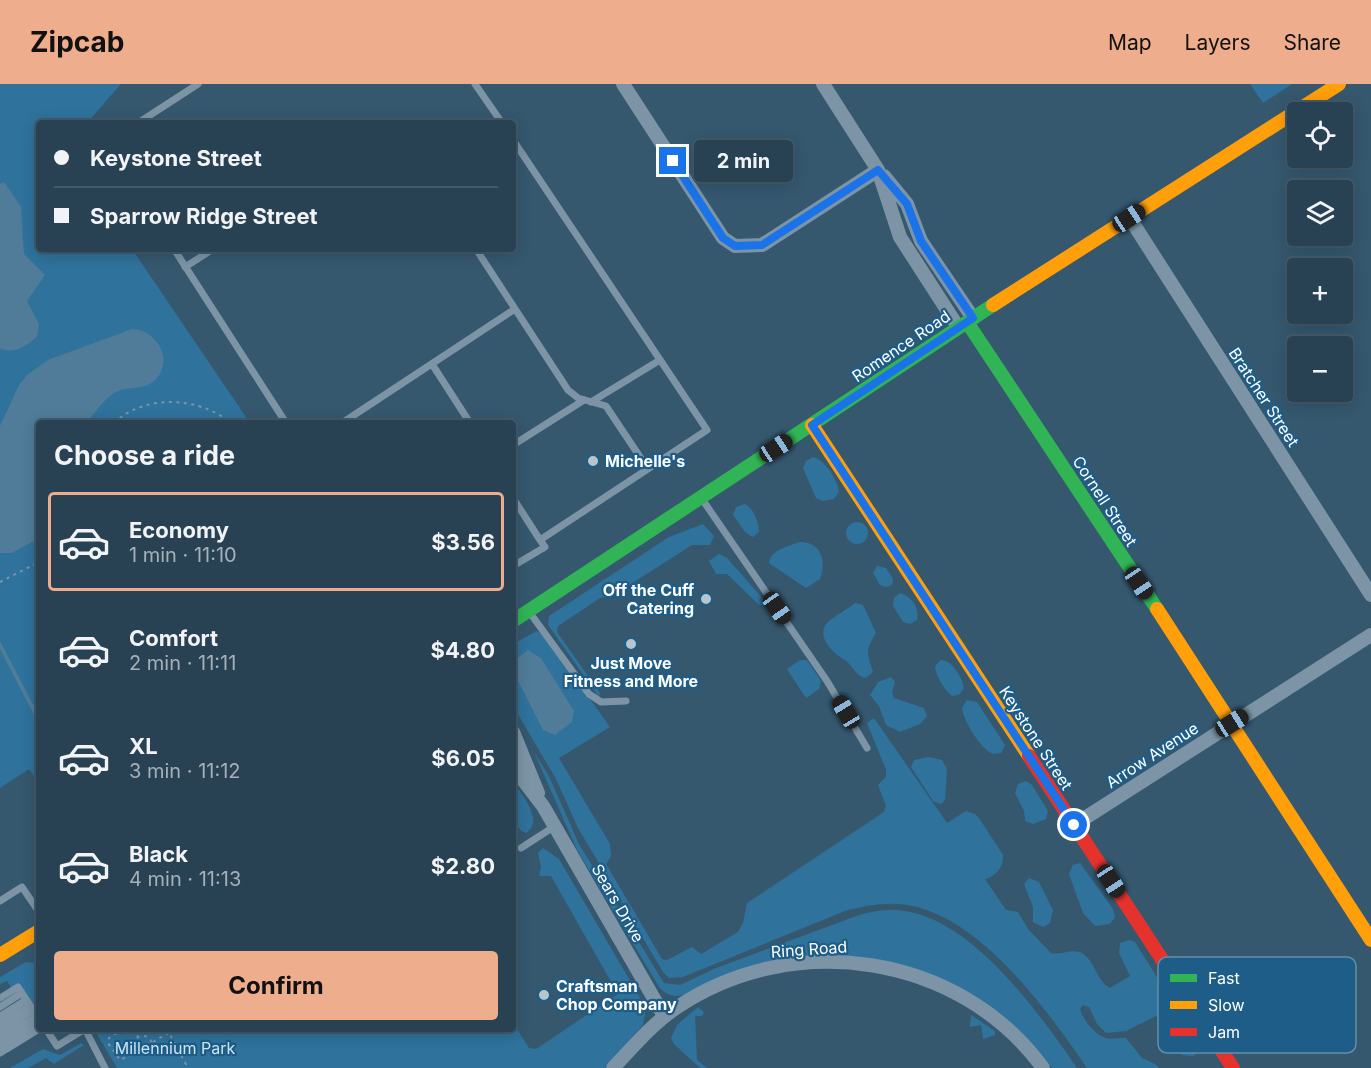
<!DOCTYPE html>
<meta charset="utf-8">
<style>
:root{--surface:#284253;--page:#30495a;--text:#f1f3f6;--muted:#a5b0b8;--line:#445b6a;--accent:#eead8d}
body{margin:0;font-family:Inter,sans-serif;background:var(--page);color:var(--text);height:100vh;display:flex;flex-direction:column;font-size:22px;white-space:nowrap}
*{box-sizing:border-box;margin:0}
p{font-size:20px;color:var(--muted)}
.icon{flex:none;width:33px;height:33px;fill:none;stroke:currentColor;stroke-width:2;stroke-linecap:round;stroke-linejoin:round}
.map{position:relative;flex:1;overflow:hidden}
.sheet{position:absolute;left:36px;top:336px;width:480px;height:612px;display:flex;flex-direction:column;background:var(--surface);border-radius:6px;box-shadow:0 3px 15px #0003,0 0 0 2px var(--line)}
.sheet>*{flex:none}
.guide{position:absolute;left:36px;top:36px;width:480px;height:132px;border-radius:6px;box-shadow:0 3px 15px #0003,0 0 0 2px var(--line);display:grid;align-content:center;height:132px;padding:0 18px;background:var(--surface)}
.fabs{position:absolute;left:1287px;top:18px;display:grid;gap:12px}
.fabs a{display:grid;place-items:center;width:66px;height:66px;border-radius:6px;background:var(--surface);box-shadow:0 3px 15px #0003,0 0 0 2px var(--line);font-size:30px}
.end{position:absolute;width:27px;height:27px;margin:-14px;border:8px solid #1a73e8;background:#fff;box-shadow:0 0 0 3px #fff}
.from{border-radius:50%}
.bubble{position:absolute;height:42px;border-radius:6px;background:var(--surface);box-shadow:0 3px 15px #0003,0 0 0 2px var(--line);font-size:20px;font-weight:700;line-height:42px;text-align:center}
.car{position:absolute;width:18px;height:36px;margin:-18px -9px;border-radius:8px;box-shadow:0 0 4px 2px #0007;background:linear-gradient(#222 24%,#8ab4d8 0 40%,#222 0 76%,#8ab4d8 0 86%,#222 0)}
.guide b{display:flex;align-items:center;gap:21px;height:57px;font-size:22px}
.guide b+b{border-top:2px solid var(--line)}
.guide i{width:15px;height:15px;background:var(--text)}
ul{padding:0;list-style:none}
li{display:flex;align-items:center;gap:18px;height:99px;margin:0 12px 9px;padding:0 6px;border:3px solid transparent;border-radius:6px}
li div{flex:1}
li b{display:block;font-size:22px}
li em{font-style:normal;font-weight:700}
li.active{border-color:var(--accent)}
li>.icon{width:54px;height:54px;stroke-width:1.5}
h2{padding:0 18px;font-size:27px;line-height:72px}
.action{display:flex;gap:12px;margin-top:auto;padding:12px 18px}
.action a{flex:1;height:69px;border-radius:6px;background:var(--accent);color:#111;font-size:24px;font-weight:700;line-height:69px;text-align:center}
header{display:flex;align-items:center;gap:36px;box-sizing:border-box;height:84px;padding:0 30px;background:var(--accent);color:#111}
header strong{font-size:28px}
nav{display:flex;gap:33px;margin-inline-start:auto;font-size:21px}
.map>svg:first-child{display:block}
.green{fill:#2f729c}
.water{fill:#507c99}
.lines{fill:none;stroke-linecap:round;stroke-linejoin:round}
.path{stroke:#7c94a5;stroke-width:2;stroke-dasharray:3 4.5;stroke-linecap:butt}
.lane{stroke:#7c94a5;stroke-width:7}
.street{stroke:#7c94a5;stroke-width:14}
.fast{stroke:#30b455;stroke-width:14}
.slow{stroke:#ff9f0a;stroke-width:14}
.jam{stroke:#e5322d;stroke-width:14}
.route{stroke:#1a73e8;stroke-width:8}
.poi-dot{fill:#b8c5cd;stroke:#1d5d87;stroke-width:2}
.labels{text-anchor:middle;stroke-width:4.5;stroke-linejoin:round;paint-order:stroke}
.street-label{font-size:16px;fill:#fff;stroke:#1d5d87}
.poi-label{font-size:16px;font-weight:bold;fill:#fff;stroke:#1d5d87;text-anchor:start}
.park-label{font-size:16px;fill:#cbe7f8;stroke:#1d5d87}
.key{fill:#1d5d87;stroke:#618eab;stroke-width:1.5}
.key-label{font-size:16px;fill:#fff}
</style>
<header>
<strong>Zipcab</strong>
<nav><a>Map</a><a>Layers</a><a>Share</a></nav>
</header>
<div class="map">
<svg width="1371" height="984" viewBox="0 0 1371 984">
<rect width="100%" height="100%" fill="#35586f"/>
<!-- green -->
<path class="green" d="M0,0H121L87,39H39V165H132L250,339H39V699L29,685L0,704Z
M1250,0H1292L1263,19Z
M813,373C825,376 838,396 839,408L834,415L823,417L816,414L803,384L806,377Z
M745,420C754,425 759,438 759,448L753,453L745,448L733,431L736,423Z
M846 449a11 11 0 1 1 22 0a11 11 0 1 1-22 0Z
M703,440L714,452L710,461H692L612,512L600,514L558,542L557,548L600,609L599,613L548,541L549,532L669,453Z
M800,458C821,458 827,477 820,495L806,504L769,479C771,466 788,462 800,458Z
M719,470L727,474L763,515L764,521H759L727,490H716L709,477Z
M877,482L886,484L893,495L892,501L886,503L880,501L873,489Z
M900,509C912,512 920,525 917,536L910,540L903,538L893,522L894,514Z
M855,519L863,521L876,549C865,567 867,569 873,588L866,594C856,592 853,582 845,576C834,570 814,552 828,538C833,533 848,525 855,519Z
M537,547L546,553L610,643L559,674L610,760L611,772L606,780L662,875L667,876L692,863L701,870L738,848L743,839L747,819L884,728L886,722L878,701L886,693V686L867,639L874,634L947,739L966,727L975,730L979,734L1003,771C1004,783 996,792 985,795L1006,826L1018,828L1028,845L1051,869C1061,871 1070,865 1080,868C1095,875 1096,897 1110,904L1130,892L1119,869L1120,859L1129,856L1135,858L1170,914L1174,927L1197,950L1200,965L1193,972L1182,971L1169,953L1161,935L1156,932L1126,947L1106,949L1097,940L1089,923L1083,921L1080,925C1083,936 1095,951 1106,954C1113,956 1120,953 1126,954L1142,974L1155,980L1159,984H1087C1048,927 984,838 913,822C891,817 866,821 845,827L683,893L669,894L663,888L578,744L556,695L513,622V560Z
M800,576H807L821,597L819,605L806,614L787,585Z
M941,576C952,576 962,593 964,604L960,610L952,612C944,605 936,593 935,582Z
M891,593L895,598L892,608L894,614L924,624L927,632L920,640L900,648L886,641L879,622L870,611L878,598Z
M967,616L977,618L1005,661L1001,669L993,670C980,664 964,638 962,624Z
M534,668L549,692L579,760L664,899L680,901L716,884L859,831C874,827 889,824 904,827C973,836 1040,930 1077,984H1052C985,894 872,854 763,879C735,886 711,905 683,911C673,914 665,910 659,903L577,766Z
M929,673L942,676L947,685L945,716L941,720L933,717L911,683L914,676Z
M513,697C521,710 545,737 526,749C517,746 513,735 513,725L516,723L513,718Z
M1026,697L1032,701L1048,727L1046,735L1033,740L1025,737L1024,727L1015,709L1018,700Z
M543,764L559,775L646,924L643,941L605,984H117L94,945H513V939L529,964L536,965L618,910L551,792H539L541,783L538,769Z
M1080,779L1113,825L1115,833L1110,840L1095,842L1083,829L1069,790L1073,781Z
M1029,794L1039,798L1053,826L1050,839L1043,843L1033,838V823L1024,800Z
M26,878L34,879L39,886V945L36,951L9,968L6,967L37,944L7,897L0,900V893Z
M698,923L704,928L702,932H695L697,976L707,984H700L674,960L671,954L677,941Z
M971,931L995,947V951L983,955L981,941L970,943Z
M81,959L84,961L54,980L46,974L28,984H10L43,965L60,971Z"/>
<!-- water -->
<path class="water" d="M4,98L21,123L24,170L45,191L27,217L39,240L37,252C28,262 13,271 0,264V100Z
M132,245C145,246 152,251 159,261C168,275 163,294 148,301C138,305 126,303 116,308C104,315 95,328 87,339H39V454L12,469H0V342L19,301L27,291L48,276Z
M0,557L35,624L34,631L0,565Z
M528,566L541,574L574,627L572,638L555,651L543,646L516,593L515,576Z"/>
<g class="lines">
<!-- path -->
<path class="path" d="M114,339C145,310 198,312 231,339
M0,498L39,478
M123,945L109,954L108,959L120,976L137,968
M133,945L138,953
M167,945L188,984
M134 961a9 9 0 1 1 18 0a9 9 0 1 1-18 0Z
M153,958L168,949"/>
<!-- lane -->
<path class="lane" d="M475,0L502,39
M138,39L198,0
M513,56L707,346L540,456L513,414
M174,165L286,339
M476,165L568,306L578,314L606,322L648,385
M185,183L213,165
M432,280L470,339
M591,318L660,276
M342,339L515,225
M513,361L584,316
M702,415L827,597L867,664
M513,482L545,463L540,456
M530,529L589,610L601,618L626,617
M521,764L555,742
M0,817L22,803L39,828
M0,914L18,903L39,935
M0,923L22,909
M0,932L26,916
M0,940L30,922
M46,945L57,962L85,945
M85,945L105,984
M0,947L33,926
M0,955L37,932
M0,962L39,938
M0,969L39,945"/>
<!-- street -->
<path class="street" d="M623,0L723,154L735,162L762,161L878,86
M823,0L878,86L900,153L958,243
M884,92L907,120L921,157L973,234
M1129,133L1371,511
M513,648L538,709
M513,683L543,722L664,932
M1074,741L1371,551
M613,984C633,963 652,940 676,924C792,845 959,869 1043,984"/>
<!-- fast -->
<path class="fast" d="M967,238L1157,525
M513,537L993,221"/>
<!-- slow -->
<path class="slow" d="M993,221L1339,0
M812,341L1029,672
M1157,525L1371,856
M0,871L39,847"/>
<!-- jam -->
<path class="jam" d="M1029,672L1233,984"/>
</g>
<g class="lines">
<!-- route -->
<path class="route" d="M673,77L723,154L735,162L762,161L878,86L907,120L921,157L973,234L812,341L1074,741"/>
</g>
<!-- markers -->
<g class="poi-dot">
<circle cx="593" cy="377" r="6"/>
<circle cx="706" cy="515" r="6"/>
<circle cx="631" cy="560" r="6"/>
<circle cx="544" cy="911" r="6"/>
</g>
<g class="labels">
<!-- street labels -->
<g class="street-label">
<text transform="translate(901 262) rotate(-34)" y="6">Romence Road</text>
<text transform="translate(1264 313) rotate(57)" y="6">Bratcher Street</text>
<text transform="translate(1105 417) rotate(57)" y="6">Cornell Street</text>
<text transform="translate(1036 654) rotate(57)" y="6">Keystone Street</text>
<text transform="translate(1152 671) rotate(-33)" y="6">Arrow Avenue</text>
<text transform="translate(618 819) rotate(60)" y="6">Sears Drive</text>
<text transform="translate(809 865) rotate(-4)" y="6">Ring Road</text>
</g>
<!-- poi labels -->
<g class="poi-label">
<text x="605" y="383">Michelle's</text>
<text x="694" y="512" text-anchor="end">Off the Cuff<tspan x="694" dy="18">Catering</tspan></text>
<text x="631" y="585" text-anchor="middle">Just Move<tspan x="631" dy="18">Fitness and More</tspan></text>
<text x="556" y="908">Craftsman<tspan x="556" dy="18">Chop Company</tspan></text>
</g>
<!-- park labels -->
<g class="park-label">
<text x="175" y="970">Millennium Park</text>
</g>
</g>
<!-- legend -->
<rect x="1158" y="873" width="198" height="96" rx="9" class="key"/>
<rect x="1170" y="890" width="27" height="8" fill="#30b455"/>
<rect x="1170" y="917" width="27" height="8" fill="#ff9f0a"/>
<rect x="1170" y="944" width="27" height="8" fill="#e5322d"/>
<g class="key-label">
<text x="1208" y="900">Fast</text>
<text x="1208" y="927">Slow</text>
<text x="1208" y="954">Jam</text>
</g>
</svg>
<div class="fabs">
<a><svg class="icon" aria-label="locate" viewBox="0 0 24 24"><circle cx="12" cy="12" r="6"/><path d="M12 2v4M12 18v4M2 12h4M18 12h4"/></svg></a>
<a><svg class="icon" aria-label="layers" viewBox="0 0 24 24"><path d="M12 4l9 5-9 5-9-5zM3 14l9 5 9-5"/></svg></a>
<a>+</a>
<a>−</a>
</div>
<i class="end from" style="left:1074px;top:741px"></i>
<i class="end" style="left:673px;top:77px"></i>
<div class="bubble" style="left:694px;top:56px;width:99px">2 min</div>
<i class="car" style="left:1129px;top:134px;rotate:57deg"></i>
<i class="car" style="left:776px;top:364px;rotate:57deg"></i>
<i class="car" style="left:1139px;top:499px;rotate:146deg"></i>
<i class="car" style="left:777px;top:524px;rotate:145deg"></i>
<i class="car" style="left:846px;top:628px;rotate:329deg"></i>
<i class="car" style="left:1232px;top:639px;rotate:58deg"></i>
<i class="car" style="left:1111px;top:797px;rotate:147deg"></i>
<div class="guide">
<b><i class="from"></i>Keystone Street</b>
<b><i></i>Sparrow Ridge Street</b>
</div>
<section class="sheet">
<h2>Choose a ride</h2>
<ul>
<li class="active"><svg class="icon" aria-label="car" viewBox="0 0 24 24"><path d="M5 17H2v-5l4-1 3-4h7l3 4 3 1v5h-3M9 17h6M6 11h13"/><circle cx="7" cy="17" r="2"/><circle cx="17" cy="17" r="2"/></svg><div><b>Economy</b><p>1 min · 11:10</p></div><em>$3.56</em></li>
<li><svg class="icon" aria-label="car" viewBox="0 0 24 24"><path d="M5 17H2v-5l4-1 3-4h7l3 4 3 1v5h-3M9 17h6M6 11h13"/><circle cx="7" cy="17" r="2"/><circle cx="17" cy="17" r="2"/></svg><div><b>Comfort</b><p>2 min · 11:11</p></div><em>$4.80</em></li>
<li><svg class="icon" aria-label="car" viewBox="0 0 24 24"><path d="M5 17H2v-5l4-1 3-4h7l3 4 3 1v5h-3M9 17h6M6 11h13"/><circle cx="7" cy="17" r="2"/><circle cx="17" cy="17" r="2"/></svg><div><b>XL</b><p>3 min · 11:12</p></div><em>$6.05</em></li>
<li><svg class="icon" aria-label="car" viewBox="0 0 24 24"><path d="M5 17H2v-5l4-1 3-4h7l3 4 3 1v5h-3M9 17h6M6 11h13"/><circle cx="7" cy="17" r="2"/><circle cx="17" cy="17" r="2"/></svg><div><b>Black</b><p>4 min · 11:13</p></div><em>$2.80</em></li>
</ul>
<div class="action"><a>Confirm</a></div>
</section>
</div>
